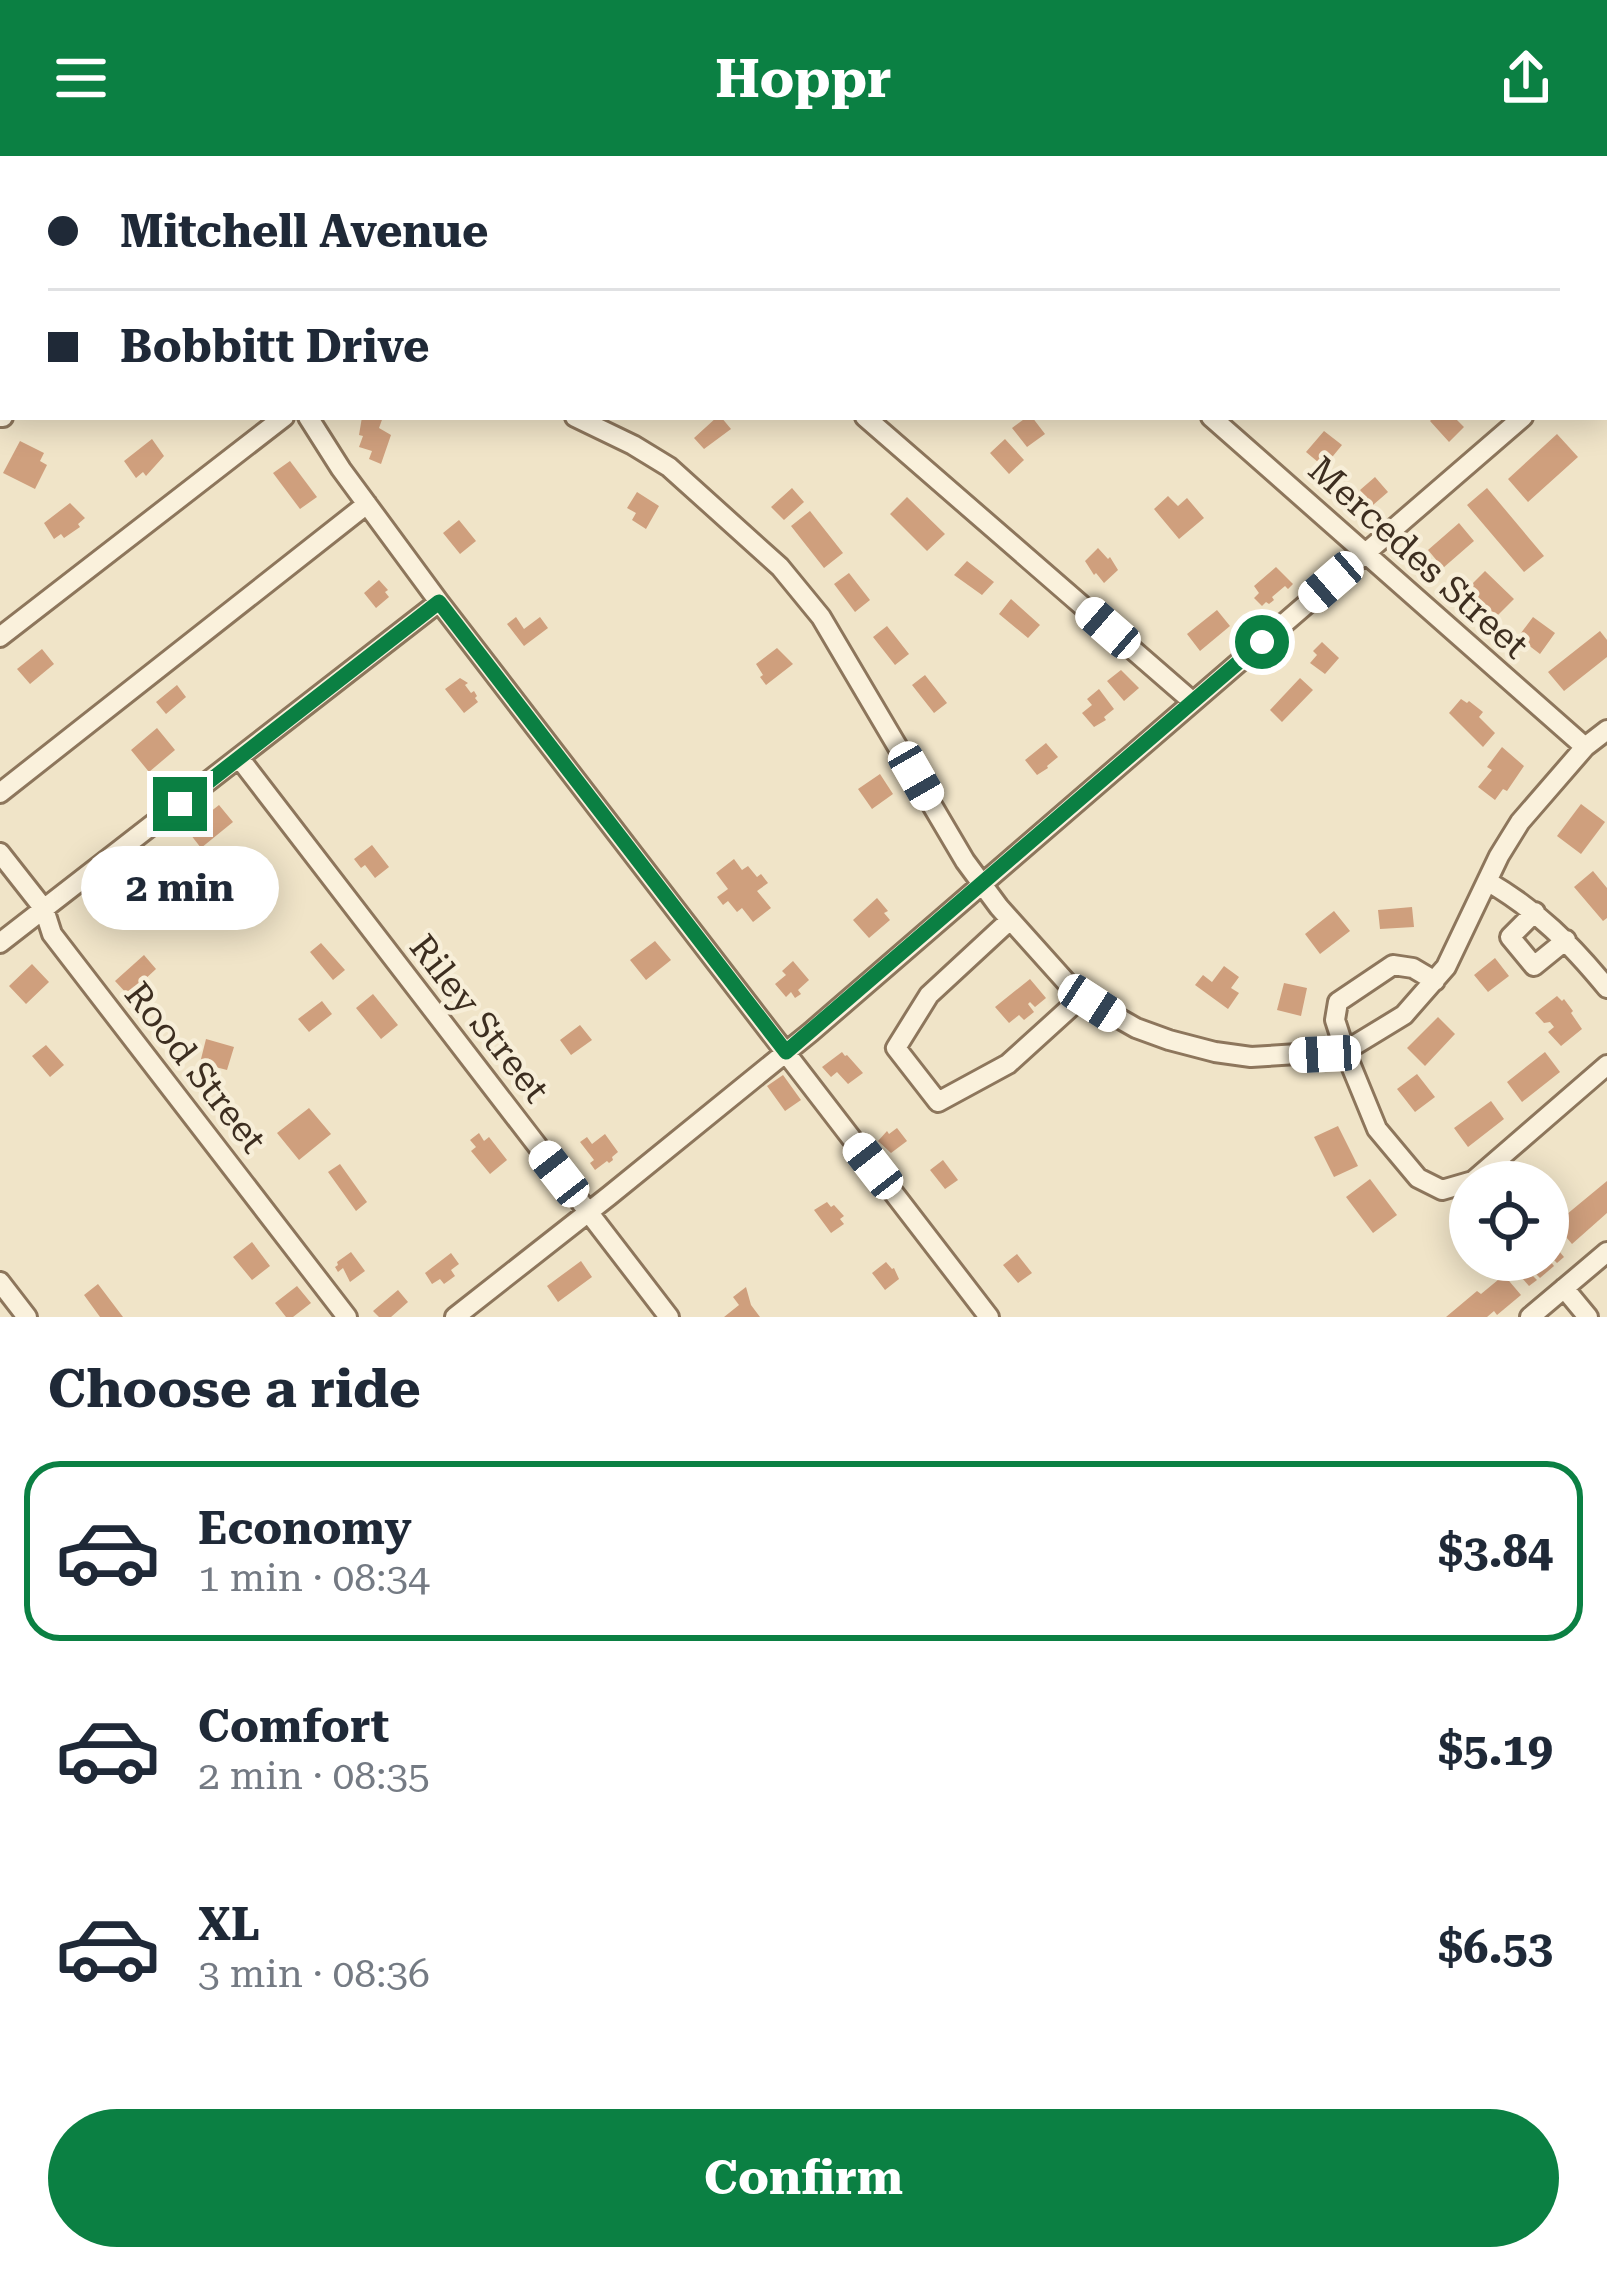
<!DOCTYPE html>
<meta charset="utf-8">
<style>
:root{--surface:#fff;--page:#f2f2f3;--text:#1f2937;--muted:#747a83;--line:#e0e1e3;--accent:#0b8043}
body{margin:0;font-family:"Roboto Serif",serif;background:var(--page);color:var(--text);height:100vh;display:flex;flex-direction:column;font-size:45px;white-space:nowrap}
*{box-sizing:border-box;margin:0}
p{font-size:39px;color:var(--muted)}
.icon{flex:none;width:66px;height:66px;fill:none;stroke:currentColor;stroke-width:2;stroke-linecap:round;stroke-linejoin:round}
.map{position:relative;height:1161px;overflow:hidden}
.details{display:flex;flex-direction:column;background:var(--surface);flex:1}
.details>*{flex:none}
.hud{position:absolute;left:0px;top:0px;width:1608px;height:264px;box-shadow:0 6px 30px #0003;display:grid;align-content:center;height:264px;padding:0 48px;background:var(--surface)}
.controls{position:absolute;left:1449px;top:1005px;display:grid;gap:24px}
.controls a{display:grid;place-items:center;width:120px;height:120px;border-radius:50%;background:var(--surface);box-shadow:0 6px 30px #0003;font-size:60px}
.end{position:absolute;width:54px;height:54px;margin:-27px;border:15px solid #0b8043;background:#fff;box-shadow:0 0 0 6px #fff}
.from{border-radius:50%}
.bubble{position:absolute;height:84px;border-radius:42px;background:var(--surface);box-shadow:0 6px 30px #0003;font-size:39px;font-weight:700;line-height:84px;text-align:center}
.car{position:absolute;width:36px;height:72px;margin:-36px -18px;border-radius:15px;box-shadow:0 0 9px 3px #0007;background:linear-gradient(#fff 24%,#345 0 40%,#fff 0 76%,#345 0 86%,#fff 0)}
.hud b{display:flex;align-items:center;gap:42px;height:114px;font-size:45px}
.hud b+b{border-top:3px solid var(--line)}
.hud i{width:30px;height:30px;background:var(--text)}
ul{padding:0;list-style:none}
li{display:flex;align-items:center;gap:36px;height:180px;margin:0 24px 18px;padding:0 24px;border:6px solid transparent;border-radius:36px}
li div{flex:1}
li b{display:block;font-size:45px}
li em{font-style:normal;font-weight:700}
li.on{border-color:var(--accent)}
li>.icon{width:108px;height:108px;stroke-width:1.5}
h2{padding:0 48px;font-size:54px;line-height:144px}
.primary-button{display:flex;gap:24px;margin-top:auto;padding:24px 48px}
.primary-button a{flex:1;height:138px;border-radius:72px;background:var(--accent);color:#fff;font-size:48px;font-weight:700;line-height:138px;text-align:center}
header{display:flex;justify-content:space-between;align-items:center;height:156px;padding:0 48px;background:var(--accent);color:#fff;font-size:54px;font-weight:700}
.map>svg:first-child{display:block}
.building{fill:#cf9f7d}
.lines{fill:none;stroke-linecap:round;stroke-linejoin:round}
.minor-casing{stroke:#8d765c;stroke-width:24}
.minor{stroke:#faf1dc;stroke-width:18}
.route{stroke:#0b8043;stroke-width:15}
.labels{text-anchor:middle;stroke-width:9;stroke-linejoin:round;paint-order:stroke}
.street-label{font-size:36px;fill:#3d2e20;stroke:#f7eed8}
</style>
<header><svg class="icon" aria-label="menu" viewBox="0 0 24 24"><path d="M4 6h16M4 12h16M4 18h16"/></svg>Hoppr<svg class="icon" aria-label="share" viewBox="0 0 24 24"><path d="M12 15V3M7 8l5-5 5 5M5 13v7h14v-7"/></svg></header>
<div class="map">
<svg width="1607" height="1161" viewBox="0 0 1607 1161">
<rect width="100%" height="100%" fill="#f0e4c8"/>
<!-- building -->
<path class="building" d="M362,261H383L379,272L391,279L381,308L369,303L372,295L359,291L363,280L359,279Z
M717,261H721L731,273L704,293L694,282Z
M1027,261H1032L1045,278L1027,291L1012,272Z
M1434,261H1454L1464,271L1449,286L1430,265Z
M1324,275L1342,289L1324,311L1306,296Z
M1557,278L1578,301L1528,346L1508,323Z
M152,283L164,300L146,320L143,316L136,322L124,305Z
M1005,283L1024,304L1009,318L990,297Z
M20,285L44,297L40,305L47,309L35,333L3,317Z
M290,305L317,341L300,353L273,317Z
M1375,321L1388,336L1373,349L1360,334Z
M792,332L804,346L784,364L771,351Z
M1487,332L1544,400L1524,416L1467,349Z
M637,336L659,350L646,373L632,364L636,357L627,352Z
M1168,340L1178,350L1187,342L1204,362L1179,383L1154,353Z
M907,341L945,378L927,395L890,358Z
M70,347L85,362L78,368L80,371L64,382L61,378L54,383L44,367Z
M810,355L843,397L824,412L791,370Z
M459,364L476,385L460,398L443,377Z
M1459,367L1474,385L1443,412L1428,394Z
M1098,392L1108,403L1110,401L1118,414L1104,427L1096,417L1094,419L1085,405Z
M967,405L994,426L982,439L954,419Z
M1276,411L1293,428L1288,433L1285,430L1272,441L1274,444L1269,448L1266,446L1262,450L1254,442L1259,437L1254,430Z
M1485,415L1514,443L1496,461L1467,433Z
M849,417L870,444L855,456L834,428Z
M379,424L388,434L385,436L389,441L376,452L364,437Z
M1011,443L1040,469L1028,482L999,458Z
M1217,454L1230,470L1200,495L1187,478Z
M516,461L524,473L540,461L548,472L524,490L507,468Z
M1533,461L1555,477L1540,498L1518,481Z
M887,470L909,498L895,509L873,481Z
M1600,475L1607,484V501L1564,535L1548,516Z
M1322,486L1339,502L1325,518L1310,507L1317,499L1313,495Z
M777,492L793,508L766,529L760,521L763,519L756,508Z
M42,493L54,508L30,528L17,513Z
M1121,514L1139,532L1124,545L1107,525Z
M925,519L947,547L934,557L912,529Z
M460,522L468,527L465,529L471,537L474,535L477,540L475,542L478,546L464,557L445,533Z
M1300,522L1313,534L1282,566L1270,554Z
M177,529L186,541L166,558L156,546Z
M1099,533L1114,553L1104,561L1106,564L1094,571L1082,557L1092,549L1087,543Z
M1461,543L1467,547L1469,545L1483,556L1479,561L1495,577L1483,591L1449,557Z
M157,572L175,594L149,616L131,594Z
M1046,587L1058,601L1047,610L1048,612L1037,619L1025,604Z
M1502,591L1524,610L1507,635L1503,633L1495,644L1478,631L1492,614L1487,611Z
M880,618L893,638L872,653L858,633Z
M1581,648L1605,666L1581,698L1557,680Z
M219,649L233,666L201,692L187,674Z
M372,689L389,711L375,722L365,709L361,712L354,703Z
M255,699L266,714L247,728L236,713Z
M734,703L742,714L748,710L757,721L761,718L768,727L757,735L771,752L753,766L742,752L737,756L728,745L723,749L717,741L728,733L716,717Z
M1593,715L1607,732V762L1603,765L1574,731Z
M877,742L888,755L884,757L890,764L869,782L853,764Z
M1412,751L1414,771L1380,773L1378,754Z
M1334,755L1350,775L1320,798L1305,778Z
M655,785L671,804L646,824L630,804Z
M321,787L345,814L333,824L310,796Z
M144,799L156,813L128,839L115,825Z
M1495,802L1509,820L1488,836L1474,819Z
M793,805L809,824L798,834L801,838L795,842L791,836L786,841L775,828L786,819L782,815Z
M32,808L49,826L26,848L9,830Z
M1224,810L1239,821L1231,832L1239,837L1228,853L1195,829L1203,819L1212,826Z
M1030,823L1046,842L1035,851L1030,846L1028,848L1034,856L1024,864L1019,859L1009,867L995,851Z
M1284,827L1307,832L1301,860L1277,854Z
M373,838L398,869L381,883L356,852Z
M1557,840L1562,845L1564,843L1573,855L1571,857L1582,873L1561,890L1548,876L1554,871L1550,866L1544,867L1535,857Z
M322,845L332,858L309,876L298,863Z
M1438,861L1455,878L1425,910L1407,892Z
M580,869L592,884L571,899L560,884Z
M206,883L234,891L227,914L200,907Z
M46,889L64,909L50,921L32,900Z
M842,896L845,900L847,899L863,917L848,928L837,916L831,921L822,911Z
M1545,896L1560,916L1522,946L1507,926Z
M1417,918L1435,941L1415,956L1397,933Z
M783,919L801,944L785,955L767,930Z
M1491,945L1504,963L1468,991L1454,972Z
M309,952L331,978L299,1004L277,977Z
M1338,970L1358,1010L1334,1021L1314,981Z
M897,972L907,985L891,997L878,985L887,975L889,978Z
M479,977L484,985L489,981L507,1004L490,1018L471,995L476,991L470,984Z
M605,978L618,996L612,1001L613,1004L609,1007L607,1005L595,1014L590,1007L594,1004L580,986L587,981L592,988Z
M943,1004L958,1024L945,1033L930,1014Z
M340,1008L367,1046L356,1055L328,1016Z
M1370,1023L1397,1059L1373,1077L1346,1041Z
M1607,1025V1057L1572,1088L1555,1068Z
M827,1046L831,1051L834,1049L844,1060L840,1063L844,1068L831,1077L814,1054Z
M1548,1082L1564,1101L1557,1107L1554,1104L1551,1106L1554,1110L1540,1122L1536,1118L1533,1120L1537,1124L1529,1130L1509,1107L1513,1104H1548Z
M252,1086L270,1110L252,1124L233,1101Z
M351,1096L365,1115L350,1126L343,1112L338,1116L335,1111L338,1109L337,1106Z
M451,1097L459,1108L451,1114L455,1120L444,1128L440,1123L432,1128L425,1117Z
M1017,1098L1032,1117L1018,1127L1003,1109Z
M581,1105L592,1121L558,1146L547,1130Z
M886,1106L892,1113L894,1112L899,1123L885,1134L872,1117Z
M1504,1119L1521,1139L1497,1159L1494,1155L1487,1161H1446L1477,1135L1481,1138Z
M98,1128L123,1161H100L84,1139Z
M297,1130L311,1147L293,1161H286L275,1147Z
M746,1131L751,1149L760,1161H724L739,1149L733,1141Z
M398,1134L408,1146L391,1161H379L373,1155Z"/>
<g class="lines">
<!-- minor casing -->
<g class="minor-casing">
<path id="minor" d="M136,0L138,3
M911,0L915,3
M1330,0L1334,3
M478,3V0
M1135,3L1138,0
M1304,3L1308,0
M1605,29L1607,28
M1605,192L1607,190
M1605,242L1607,244
M0,261H3
M308,261L341,313L439,446L989,1161
M575,261L633,289L669,311L780,411L821,461L965,705L999,751L1068,828L1092,847L1136,872L1169,884L1215,896L1251,901L1345,895L1404,859L1446,811L1499,700L1520,666L1585,591L1607,574
M865,261L1193,546
M1211,261L1585,591
M0,481L284,261
M240,603L669,1161
M0,637L367,348
M0,697L44,753L52,778L347,1161
M1487,725C1538,755 1570,787 1607,832
M1535,756L1510,781L1534,810L1566,784
M1010,764L929,839L896,892L938,946L1008,908L1083,840
M0,787L439,446
M1435,825L1413,812L1393,809L1338,846L1335,864L1345,895L1377,973L1418,1022L1442,1034L1473,1025L1607,909
M0,1126L27,1161
M1564,1132L1588,1161
M455,1161L609,1040L811,876L1523,261
M1530,1161L1607,1096"/>
</g>
<!-- minor -->
<use href="#minor" class="minor"/>
</g>
<g class="lines">
<!-- route -->
<path class="route" d="M180,648L439,446L786,896L1262,486"/>
</g>
<g class="labels">
<!-- street labels -->
<g class="street-label">
<text transform="translate(1419 401) rotate(42)" y="13">Mercedes Street</text>
<text transform="translate(480 862) rotate(52)" y="13">Riley Street</text>
<text transform="translate(196 911) rotate(52)" y="13">Rood Street</text>
</g>
</g>
</svg>
<div class="controls">
<a><svg class="icon" aria-label="locate" viewBox="0 0 24 24"><circle cx="12" cy="12" r="6"/><path d="M12 2v4M12 18v4M2 12h4M18 12h4"/></svg></a>
</div>
<i class="end from" style="left:1262px;top:486px"></i>
<i class="end" style="left:180px;top:648px"></i>
<div class="bubble" style="left:81px;top:690px;width:198px">2 min</div>
<i class="car" style="left:1331px;top:426px;rotate:229deg"></i>
<i class="car" style="left:1108px;top:472px;rotate:311deg"></i>
<i class="car" style="left:916px;top:620px;rotate:150deg"></i>
<i class="car" style="left:1092px;top:847px;rotate:123deg"></i>
<i class="car" style="left:1325px;top:898px;rotate:267deg"></i>
<i class="car" style="left:873px;top:1010px;rotate:322deg"></i>
<i class="car" style="left:559px;top:1018px;rotate:322deg"></i>
<div class="hud">
<b><i class="from"></i>Mitchell Avenue</b>
<b><i></i>Bobbitt Drive</b>
</div>
</div>
<section class="details">
<h2>Choose a ride</h2>
<ul>
<li class="on"><svg class="icon" aria-label="car" viewBox="0 0 24 24"><path d="M5 17H2v-5l4-1 3-4h7l3 4 3 1v5h-3M9 17h6M6 11h13"/><circle cx="7" cy="17" r="2"/><circle cx="17" cy="17" r="2"/></svg><div><b>Economy</b><p>1 min · 08:34</p></div><em>$3.84</em></li>
<li><svg class="icon" aria-label="car" viewBox="0 0 24 24"><path d="M5 17H2v-5l4-1 3-4h7l3 4 3 1v5h-3M9 17h6M6 11h13"/><circle cx="7" cy="17" r="2"/><circle cx="17" cy="17" r="2"/></svg><div><b>Comfort</b><p>2 min · 08:35</p></div><em>$5.19</em></li>
<li><svg class="icon" aria-label="car" viewBox="0 0 24 24"><path d="M5 17H2v-5l4-1 3-4h7l3 4 3 1v5h-3M9 17h6M6 11h13"/><circle cx="7" cy="17" r="2"/><circle cx="17" cy="17" r="2"/></svg><div><b>XL</b><p>3 min · 08:36</p></div><em>$6.53</em></li>
</ul>
<div class="primary-button"><a>Confirm</a></div>
</section>
